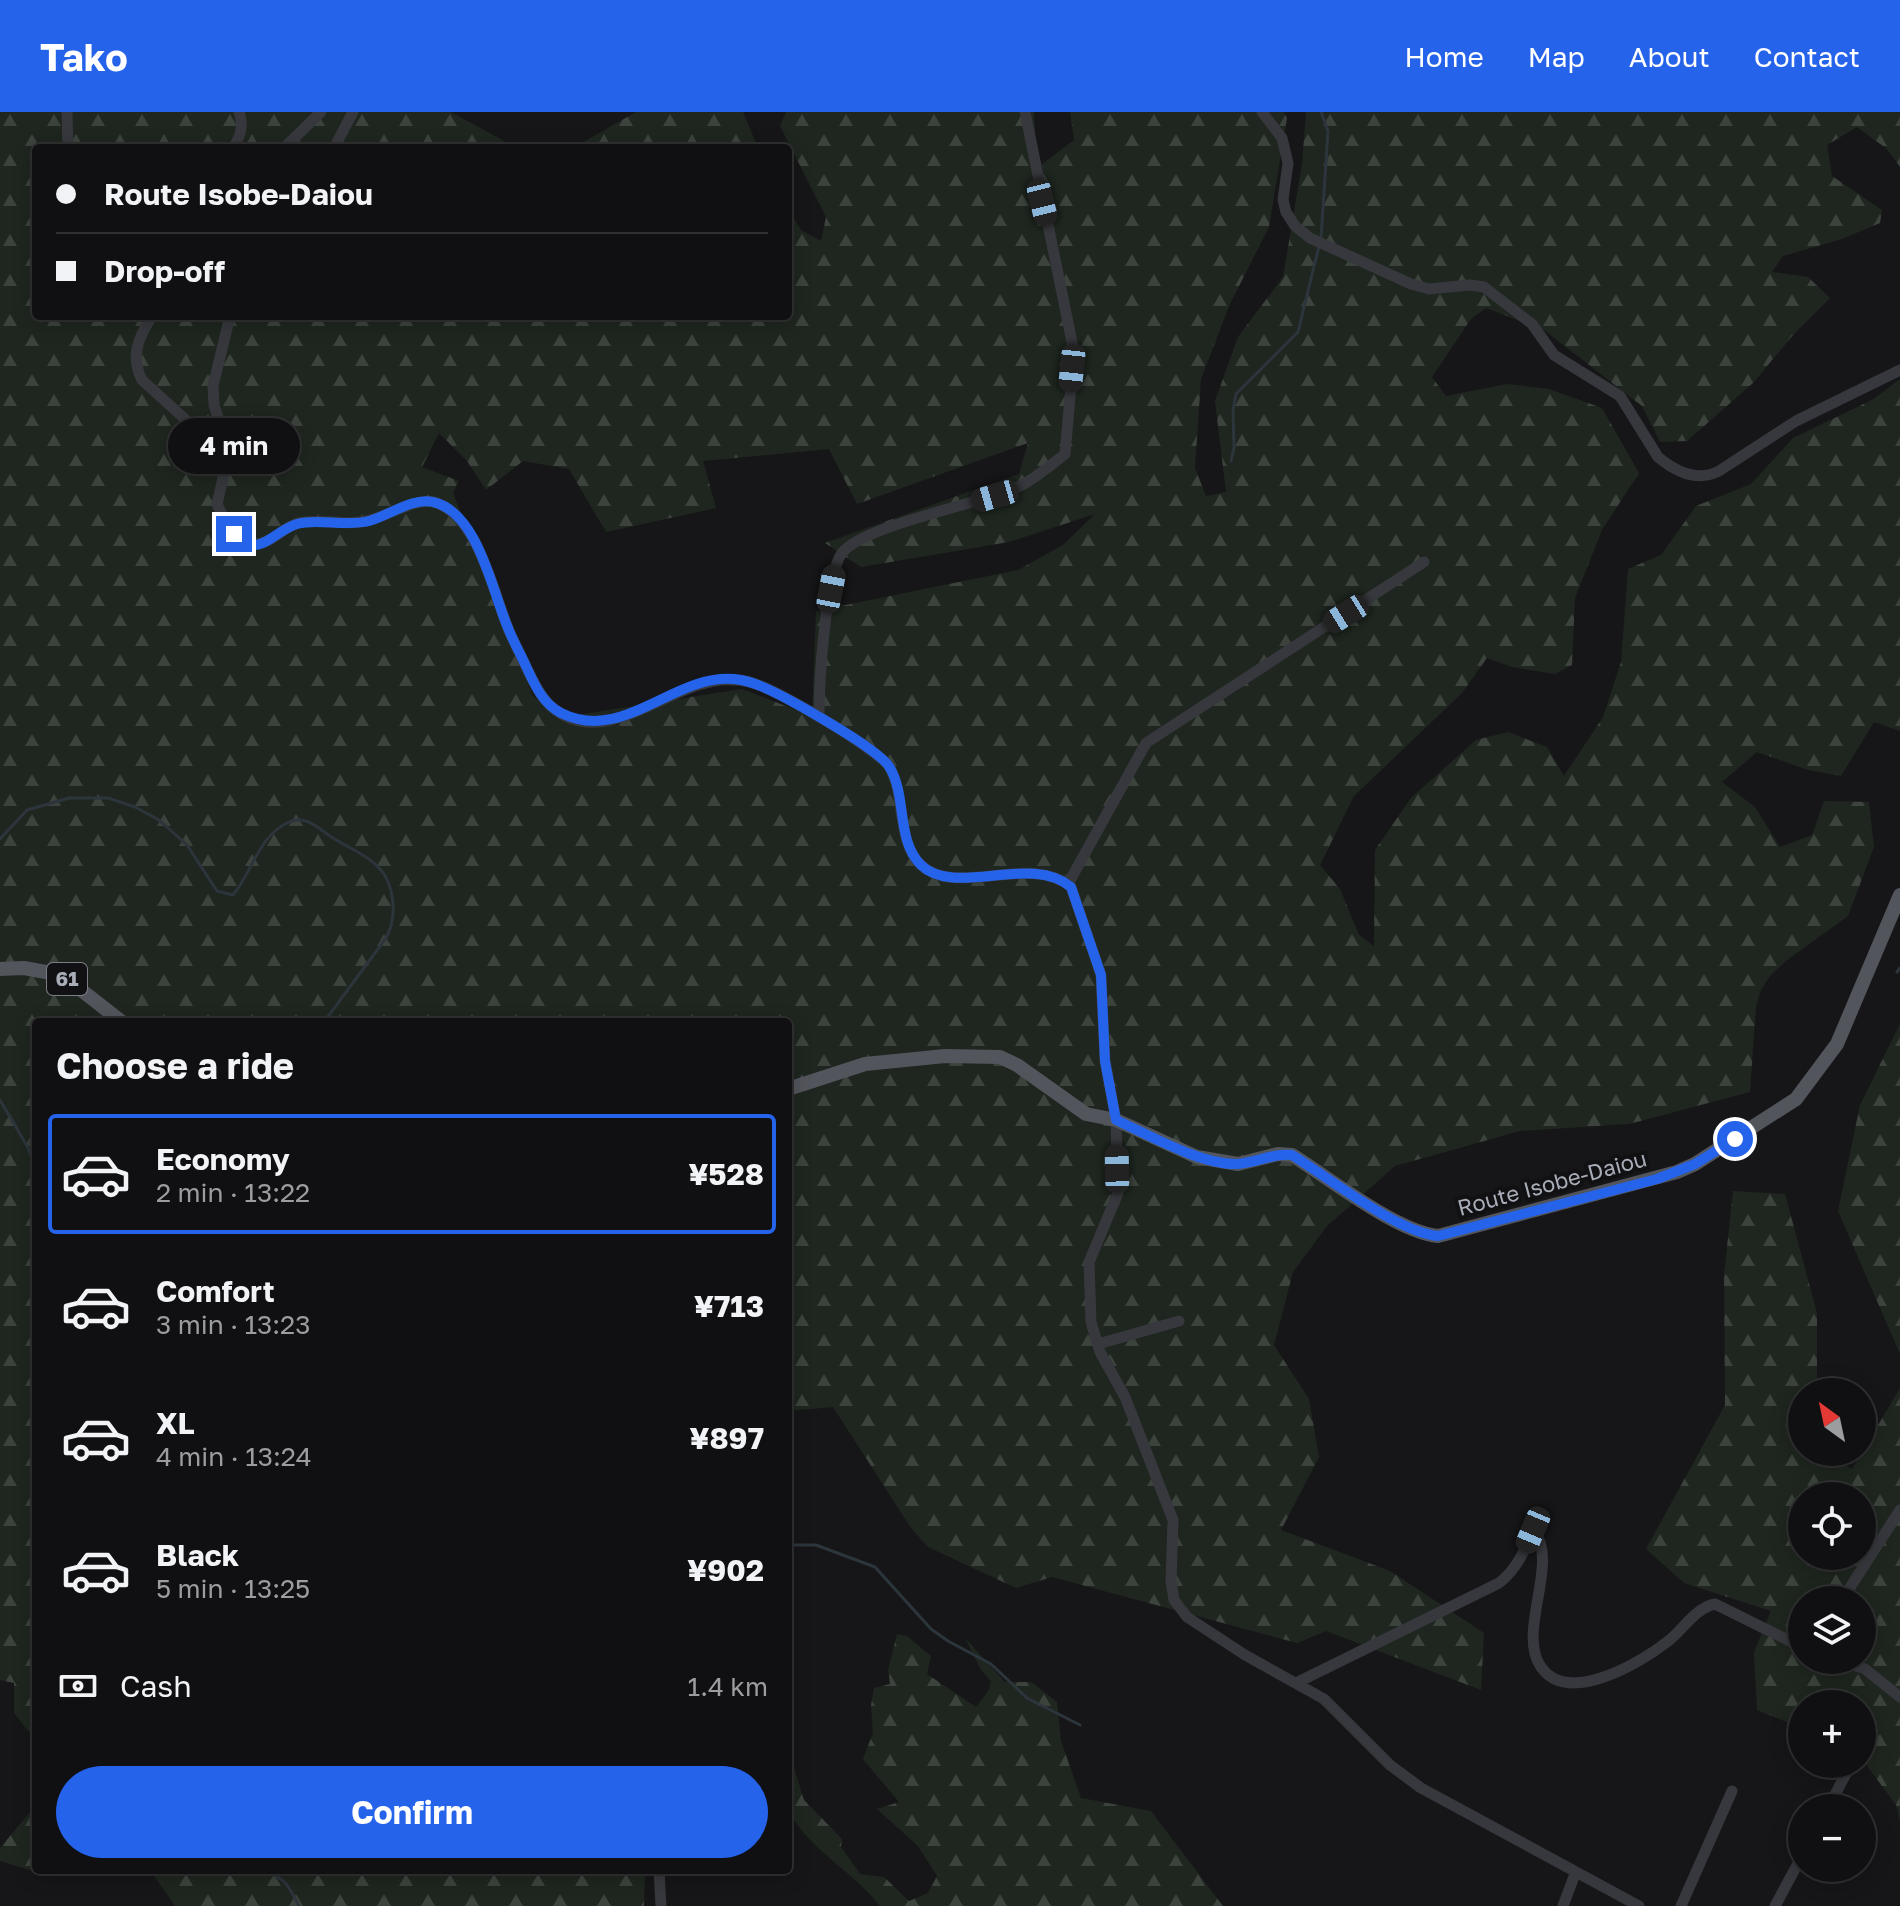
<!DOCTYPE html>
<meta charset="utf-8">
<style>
:root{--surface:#101012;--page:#19191b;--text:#f1f3f6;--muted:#9c9d9f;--line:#303032;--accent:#2563eb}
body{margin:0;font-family:"Golos Text",sans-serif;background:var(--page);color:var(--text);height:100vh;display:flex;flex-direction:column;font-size:30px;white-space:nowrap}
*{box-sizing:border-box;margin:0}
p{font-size:26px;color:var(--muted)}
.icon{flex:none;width:44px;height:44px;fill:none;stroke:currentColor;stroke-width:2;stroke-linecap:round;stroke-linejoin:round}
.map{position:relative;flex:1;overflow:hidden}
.panel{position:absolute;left:32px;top:906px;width:760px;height:856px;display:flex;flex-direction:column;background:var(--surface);border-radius:8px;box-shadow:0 4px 20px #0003,0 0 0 2px var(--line)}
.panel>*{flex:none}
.top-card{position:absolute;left:32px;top:32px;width:760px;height:176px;border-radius:8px;box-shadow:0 4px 20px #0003,0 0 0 2px var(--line);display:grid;align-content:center;height:176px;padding:0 24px;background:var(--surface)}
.needle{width:52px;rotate:327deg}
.tools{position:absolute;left:1788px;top:1266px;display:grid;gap:16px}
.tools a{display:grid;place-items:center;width:88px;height:88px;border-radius:50%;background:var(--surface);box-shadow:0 4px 20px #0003,0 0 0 2px var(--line);font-size:40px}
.end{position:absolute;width:36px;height:36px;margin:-18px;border:10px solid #2563eb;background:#fff;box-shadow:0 0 0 4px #fff}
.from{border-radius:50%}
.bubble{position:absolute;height:56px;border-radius:28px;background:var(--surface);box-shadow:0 4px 20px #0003,0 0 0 2px var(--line);font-size:26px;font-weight:700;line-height:56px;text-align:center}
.car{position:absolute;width:24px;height:48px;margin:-24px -12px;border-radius:10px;box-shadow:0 0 6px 2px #0007;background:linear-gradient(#222 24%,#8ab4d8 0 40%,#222 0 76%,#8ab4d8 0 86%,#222 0)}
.top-card b{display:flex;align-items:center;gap:28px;height:76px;font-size:30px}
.top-card b+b{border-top:2px solid var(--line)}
.top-card i{width:20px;height:20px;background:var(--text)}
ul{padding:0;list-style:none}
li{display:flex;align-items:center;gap:24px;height:120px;margin:0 16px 12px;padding:0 8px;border:4px solid transparent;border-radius:8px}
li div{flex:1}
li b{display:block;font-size:30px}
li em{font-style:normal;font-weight:700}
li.current{border-color:var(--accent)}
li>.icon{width:72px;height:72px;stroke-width:1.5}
h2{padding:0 24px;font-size:36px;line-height:96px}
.pay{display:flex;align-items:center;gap:20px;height:88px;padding:0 24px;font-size:30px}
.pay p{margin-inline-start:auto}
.primary-button{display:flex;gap:16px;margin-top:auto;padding:16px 24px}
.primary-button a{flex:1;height:92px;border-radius:48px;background:var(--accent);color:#fff;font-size:32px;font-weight:700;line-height:92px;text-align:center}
header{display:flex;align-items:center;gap:48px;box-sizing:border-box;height:112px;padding:0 40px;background:var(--accent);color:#fff}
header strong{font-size:38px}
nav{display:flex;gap:44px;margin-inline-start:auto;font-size:28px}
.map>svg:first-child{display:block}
.forest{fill:url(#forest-firs);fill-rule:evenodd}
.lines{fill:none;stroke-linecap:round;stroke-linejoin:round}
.stream{stroke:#2c353c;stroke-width:3}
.minor{stroke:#37383d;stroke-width:11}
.major{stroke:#53555c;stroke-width:14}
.route{stroke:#2563eb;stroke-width:10}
.labels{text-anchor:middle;stroke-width:8;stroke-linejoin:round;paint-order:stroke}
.shield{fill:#111113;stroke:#7b7e86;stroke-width:2}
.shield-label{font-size:20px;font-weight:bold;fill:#a8adb8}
.street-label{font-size:22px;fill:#a8adb8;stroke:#111113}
</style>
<header>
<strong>Tako</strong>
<nav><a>Home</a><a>Map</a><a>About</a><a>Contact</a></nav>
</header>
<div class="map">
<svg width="1900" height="1794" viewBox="0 0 1900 1794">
<defs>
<pattern id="forest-firs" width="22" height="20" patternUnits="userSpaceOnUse" patternTransform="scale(2)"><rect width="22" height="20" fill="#1e261f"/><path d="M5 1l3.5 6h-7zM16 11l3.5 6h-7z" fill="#3c433d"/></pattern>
</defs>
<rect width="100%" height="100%" fill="#161618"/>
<!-- forest -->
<path class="forest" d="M0,0H451L517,36H36V204H788V97L801,118L821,129L826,105L780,14L786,0H1034L1037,56L1074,28L1070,0H1284L1287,6L1269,115L1230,192L1201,267L1195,356L1206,384L1226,380L1215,289L1238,225L1283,165L1302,52L1306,0H1900V55L1887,37L1857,15L1827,33L1832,64L1882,98L1880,111L1842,127L1783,144L1772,160L1808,165L1830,186L1793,223L1753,271L1687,329L1660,330L1642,294L1544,218L1486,196L1471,207L1432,265L1446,284L1507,272L1549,277L1602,296L1639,361L1602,418L1575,486L1572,553L1555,562L1512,555L1487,546L1462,581L1354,684L1320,753L1340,777L1359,823L1374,834L1375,738L1411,686L1476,628L1508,620L1547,635L1564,664L1603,605L1621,550L1628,457L1661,443L1696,394L1751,372L1793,326L1872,288L1900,267V619L1874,610L1841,664L1808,658L1757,640L1722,670L1755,695L1780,735L1812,723L1824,689L1869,690L1874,735L1848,804L1787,848L1770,864L1761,878L1756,894L1750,980L1629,1012L1520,1019L1395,1054L1327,1114L1293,1160L1274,1233L1309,1287L1319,1345L1281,1418L1390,1459L1484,1521L1481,1578L1326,1519L1297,1531L1052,1465L1016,1476L928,1435L911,1416L833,1295L788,1299V910H36V1629L14,1601V1571L0,1568ZM439,321L467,349L486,378L523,349L569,357L606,420L716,396L703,349L829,337L857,392L1028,331L1019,362L825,431L861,455L1009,430L1095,402L1063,433L1018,458L816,499L812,604L742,577L571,604L533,584L453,381L459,369L422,355Z
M636,0H743L758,36H573Z
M1900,912V1242L1838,1099L1860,993Z
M1733,1079L1785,1082L1817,1201V1280H1802V1340H1822L1852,1357L1900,1276V1710L1896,1693L1862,1647V1592H1802V1616L1757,1598L1754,1540L1771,1499L1684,1471L1646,1437L1725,1293L1724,1163ZM1802,1384H1862V1444H1802ZM1802,1488H1862V1548H1802Z
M897,1522L907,1524L931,1544L927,1562L976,1595L989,1578L991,1569L981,1558L965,1526L1005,1570H1031L1057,1590L1061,1629L1081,1686L1151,1699L1223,1794H880C856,1762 805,1734 789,1699C784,1686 788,1652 788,1636L804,1688L842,1727L841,1735L860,1762L884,1765L909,1789L928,1781L937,1764L918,1734L877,1697L899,1690L863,1647L873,1621L871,1593L874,1576L890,1572L888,1558Z
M36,1693L38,1758L36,1760L0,1749V1736Z
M150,1758H645L644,1794H175Z"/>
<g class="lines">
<!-- stream -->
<path class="stream" d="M1321,126L1328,19L1321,0
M1231,349L1234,336L1233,298L1236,282L1298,220L1319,134
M0,727L27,698L69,686H108L135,695L159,708L187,733L217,779L233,783C253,759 258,724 289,710C306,702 319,717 333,726C347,735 363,741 375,752C395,769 398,804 386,826L324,910
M1897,860L1900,856
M0,988L27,1034L36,1056
M788,1433H816L875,1455L931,1517L948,1529L991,1552L1027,1586L1080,1613
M260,1758C286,1766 287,1771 299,1794"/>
<!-- minor -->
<path class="minor" d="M67,0L68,36
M1262,0L1282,26L1288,51L1283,88L1286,100L1295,114L1310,126L1411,172L1429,177L1470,173L1484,175L1532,212L1554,243L1620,284L1658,345C1676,360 1698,370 1719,359L1796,309L1900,258
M233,36C241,24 244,13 239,0
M284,36L321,0
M334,36L353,0
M152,204C138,226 130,244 142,268L229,347
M230,204L213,274L214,293L229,340L217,392C226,412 240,442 267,429C278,424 287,414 298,411C320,406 347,415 370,408C387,404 418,385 434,390C476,403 492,474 506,511C511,526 520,540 526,555C533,568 540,585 552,595C607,643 676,562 734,568C742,568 751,570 758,573C779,579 881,639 890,656C906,685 896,729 921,753C955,786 1030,741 1071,775L1101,863L1105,949L1116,1008L1118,1081L1089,1150L1091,1210L1100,1240L1125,1285L1173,1408L1171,1469L1174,1488L1187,1505L1245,1543L1324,1587L1390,1653L1421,1676L1639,1794
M819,605C819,573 825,464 842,441C864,413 981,392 1020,374C1036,366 1050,354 1065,342L1074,240L1025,0
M1068,772L1146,631L1424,450
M1098,1232L1179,1209
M1842,1488L1900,1398
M1838,1548L1865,1557L1900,1585
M1296,1571L1499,1471C1517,1457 1525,1438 1533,1418C1561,1449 1516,1520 1541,1555C1568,1594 1640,1551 1667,1530C1683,1518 1695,1496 1715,1492L1802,1535
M1828,1696L1849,1656
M659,1758L661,1794
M1563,1794L1575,1762
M1681,1794L1732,1679
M1775,1794L1802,1744"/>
<!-- major -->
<path class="major" d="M0,857L24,856L62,863L122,910
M788,977L865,952L945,944L1000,945L1017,953L1086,1002L1116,1008L1197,1045L1238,1052L1278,1042L1292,1043C1329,1066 1397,1120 1438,1124L1677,1060L1695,1052L1796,987L1837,932L1900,783"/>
</g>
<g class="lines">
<!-- route -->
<path class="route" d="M234,422C261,448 271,420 297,412C317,406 346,415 369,409C388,404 413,385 433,390C478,400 492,479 508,516C513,529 520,541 526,554C534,572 543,592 561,601C624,632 672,562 734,567C743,568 754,571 763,575C786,585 880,637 890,656C907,685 896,728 921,753C955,786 1030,741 1071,775L1101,863L1105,949L1116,1008C1149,1023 1201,1053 1237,1052C1256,1051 1272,1041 1292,1043C1329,1066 1397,1120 1438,1124L1657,1067L1695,1052L1735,1027"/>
</g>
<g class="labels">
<!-- shield labels -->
<rect class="shield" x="47" y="851" width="40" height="32" rx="6"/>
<g class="shield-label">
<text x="67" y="874">61</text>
</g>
<!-- street labels -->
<g class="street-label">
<text transform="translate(1552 1071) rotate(-15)" y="8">Route Isobe-Daiou</text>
</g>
</g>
</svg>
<div class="tools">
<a><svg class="needle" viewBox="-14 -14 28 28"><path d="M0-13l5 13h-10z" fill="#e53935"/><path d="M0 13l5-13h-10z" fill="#9c9d9f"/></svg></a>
<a><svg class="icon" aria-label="locate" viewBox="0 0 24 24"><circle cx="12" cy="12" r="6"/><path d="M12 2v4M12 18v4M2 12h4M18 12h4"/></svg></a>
<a><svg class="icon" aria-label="layers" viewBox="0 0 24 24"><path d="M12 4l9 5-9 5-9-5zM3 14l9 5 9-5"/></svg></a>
<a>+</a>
<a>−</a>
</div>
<i class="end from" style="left:1735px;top:1027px"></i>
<i class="end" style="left:234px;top:422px"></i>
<div class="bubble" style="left:168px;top:306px;width:132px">4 min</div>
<i class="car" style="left:1042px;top:90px;rotate:166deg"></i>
<i class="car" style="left:1072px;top:256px;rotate:186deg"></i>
<i class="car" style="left:995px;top:384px;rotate:254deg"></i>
<i class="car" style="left:831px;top:477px;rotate:11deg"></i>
<i class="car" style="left:1346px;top:502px;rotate:238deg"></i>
<i class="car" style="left:1117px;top:1057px;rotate:359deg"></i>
<i class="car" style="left:1533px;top:1418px;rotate:203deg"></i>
<div class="top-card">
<b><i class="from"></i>Route Isobe-Daiou</b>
<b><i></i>Drop-off</b>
</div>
<section class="panel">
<h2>Choose a ride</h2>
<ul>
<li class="current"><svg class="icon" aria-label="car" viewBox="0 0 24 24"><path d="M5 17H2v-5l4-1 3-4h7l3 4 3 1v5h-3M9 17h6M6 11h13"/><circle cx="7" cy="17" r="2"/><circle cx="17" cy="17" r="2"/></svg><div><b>Economy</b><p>2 min · 13:22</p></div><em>¥528</em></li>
<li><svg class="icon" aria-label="car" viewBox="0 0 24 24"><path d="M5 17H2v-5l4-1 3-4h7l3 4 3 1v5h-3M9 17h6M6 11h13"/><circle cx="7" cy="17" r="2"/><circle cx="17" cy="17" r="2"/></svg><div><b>Comfort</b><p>3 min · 13:23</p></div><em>¥713</em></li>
<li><svg class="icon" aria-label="car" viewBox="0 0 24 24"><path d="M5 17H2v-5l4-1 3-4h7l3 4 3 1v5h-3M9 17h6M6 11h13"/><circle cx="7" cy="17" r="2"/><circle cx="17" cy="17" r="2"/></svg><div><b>XL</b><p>4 min · 13:24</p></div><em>¥897</em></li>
<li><svg class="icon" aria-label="car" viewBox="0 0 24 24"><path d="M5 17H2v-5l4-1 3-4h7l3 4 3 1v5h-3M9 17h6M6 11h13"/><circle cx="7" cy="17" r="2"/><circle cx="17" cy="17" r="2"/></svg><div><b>Black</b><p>5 min · 13:25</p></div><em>¥902</em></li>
</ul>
<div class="pay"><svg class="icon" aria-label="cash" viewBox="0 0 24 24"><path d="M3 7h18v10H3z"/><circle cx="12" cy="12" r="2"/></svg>Cash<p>1.4 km</p></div>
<div class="primary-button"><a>Confirm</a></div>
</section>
</div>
